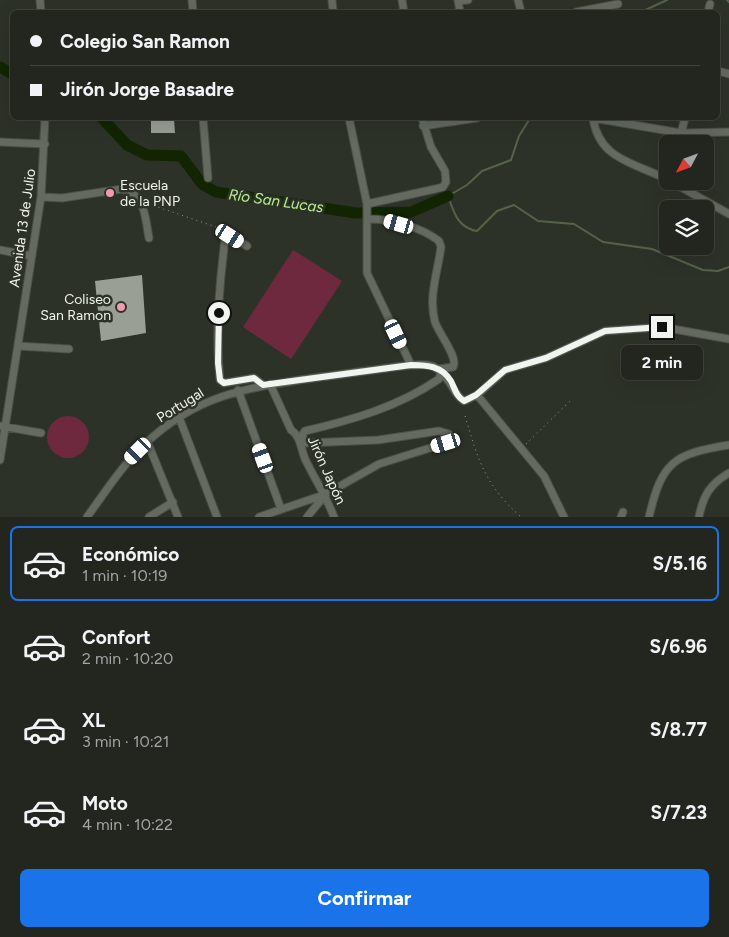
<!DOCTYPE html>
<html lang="es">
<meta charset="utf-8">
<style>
:root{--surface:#22261f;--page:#2a2e28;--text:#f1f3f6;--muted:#a2a5a4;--line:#3f433d;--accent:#1a73e8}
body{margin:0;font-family:Figtree,sans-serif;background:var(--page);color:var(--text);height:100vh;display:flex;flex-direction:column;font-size:19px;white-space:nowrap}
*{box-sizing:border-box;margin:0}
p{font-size:16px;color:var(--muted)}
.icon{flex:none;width:28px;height:28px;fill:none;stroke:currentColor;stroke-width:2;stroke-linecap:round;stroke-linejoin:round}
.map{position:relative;height:517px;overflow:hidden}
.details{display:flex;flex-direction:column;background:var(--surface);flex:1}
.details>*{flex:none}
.guide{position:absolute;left:10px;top:10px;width:710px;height:110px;border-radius:8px;box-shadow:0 5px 20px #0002,0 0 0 1px var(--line);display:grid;align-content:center;height:110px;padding:0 20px;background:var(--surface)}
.needle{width:32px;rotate:229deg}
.buttons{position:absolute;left:659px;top:135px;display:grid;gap:10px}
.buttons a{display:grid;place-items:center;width:55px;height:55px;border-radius:8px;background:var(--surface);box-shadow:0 5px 20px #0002,0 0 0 1px var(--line);font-size:25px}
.end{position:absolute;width:22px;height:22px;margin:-11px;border:6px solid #f1f5ef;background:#111;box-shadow:0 0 0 2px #111}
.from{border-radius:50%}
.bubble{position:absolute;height:35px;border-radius:8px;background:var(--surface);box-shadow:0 5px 20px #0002,0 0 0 1px var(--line);font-size:16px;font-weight:700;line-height:35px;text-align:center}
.car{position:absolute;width:15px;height:30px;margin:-15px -8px;border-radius:6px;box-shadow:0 0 4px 1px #0007;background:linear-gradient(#fff 24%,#345 0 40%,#fff 0 76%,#345 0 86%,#fff 0)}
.guide b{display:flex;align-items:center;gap:18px;height:48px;font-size:19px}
.guide b+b{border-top:1px solid var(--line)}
.guide i{width:12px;height:12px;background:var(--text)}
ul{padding:9px 0 0;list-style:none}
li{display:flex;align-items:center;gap:15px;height:75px;margin:0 10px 8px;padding:0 10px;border:2px solid transparent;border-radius:8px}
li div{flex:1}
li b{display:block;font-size:19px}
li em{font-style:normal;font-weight:700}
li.active{border-color:var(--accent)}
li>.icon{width:45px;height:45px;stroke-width:1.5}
.primary-button{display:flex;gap:10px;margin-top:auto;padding:10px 20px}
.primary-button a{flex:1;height:58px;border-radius:8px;background:var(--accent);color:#fff;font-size:20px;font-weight:700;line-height:58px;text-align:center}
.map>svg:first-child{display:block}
.green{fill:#6e293e}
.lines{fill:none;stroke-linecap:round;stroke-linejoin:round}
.stream{stroke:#556348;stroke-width:2}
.river{stroke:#122500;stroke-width:11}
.building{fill:#999f94}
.minor-casing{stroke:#4a4f47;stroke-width:9}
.path{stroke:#92968f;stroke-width:1;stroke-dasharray:1 4;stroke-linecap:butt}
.minor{stroke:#646a60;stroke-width:7}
.route{stroke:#f1f5ef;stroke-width:6}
.poi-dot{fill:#f29aaf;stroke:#2d3229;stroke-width:2}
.labels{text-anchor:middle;stroke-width:5;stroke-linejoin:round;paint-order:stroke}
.poi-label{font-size:14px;fill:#f1f5ef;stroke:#2d3229;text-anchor:start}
.street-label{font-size:14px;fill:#f1f5ef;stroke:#2d3229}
.water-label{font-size:15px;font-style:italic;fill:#b9f08c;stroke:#2d3229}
</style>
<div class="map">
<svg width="729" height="517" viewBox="0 0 729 517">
<rect width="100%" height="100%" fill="#2d3229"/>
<!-- green -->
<path class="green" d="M293,250L342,281L291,359L243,327Z
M47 437a21 21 0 1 1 42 0a21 21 0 1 1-42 0Z"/>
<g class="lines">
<!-- stream -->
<path class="stream" d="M727,0L729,2
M641,12L667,0
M529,120L519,136L511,160L482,171L467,185L448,196C454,213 458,228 477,231L497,211L514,205L538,221L574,224L603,242L652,249L703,270L718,271L729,267"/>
<!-- river -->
<path class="river" d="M0,67L12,74
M102,118L127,145L147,155L181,156L202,184L216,192L356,213L411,212L448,196"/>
</g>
<!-- building -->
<path class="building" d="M151,118H174L175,133H151Z
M142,275L146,333L101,341L95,281Z"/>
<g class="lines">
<!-- minor casing -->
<g class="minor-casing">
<path id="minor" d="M40,0L41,12
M192,0L193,12
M332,0L333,12
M402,0L404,12
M458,0L460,12
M518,0L521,12
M458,1L468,0
M576,12L618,4
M708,12L710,4
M718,71L729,74
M203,118L208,178
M349,118L367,204V273L411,365
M423,126L477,118
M681,133L685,118
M0,142L45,144
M668,180C634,162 599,160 593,118L681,133L729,132
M670,181L729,214
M41,197L62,198L122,189C146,194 145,218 149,238
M367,204L435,189L443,187L446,182L445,171L431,147L422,118
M368,219C391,219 421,227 439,241L441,247C438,271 428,297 435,322C439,334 459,358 453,367L439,369
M247,246L230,236L225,240C219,286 215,334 220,380L224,383L254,378L263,385
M0,250L32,256
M18,346L69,349
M441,373C452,381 453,394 464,401L477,395L505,370L546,358L605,331L662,327L729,339
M270,384L291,430C301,436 301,451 306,461C316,481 326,496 334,517
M238,390L281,509
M477,395L544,476L564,517
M179,417L217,517
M0,426L41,433
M147,441L178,517
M0,460L41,197L45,118
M87,517C106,491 123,464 146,443C198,394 247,388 313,378C346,374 378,369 411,365C422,365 435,363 441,373L439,379C398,407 352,420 305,431L302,435L306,443L378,440L439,431L449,434L446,443L379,464L326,494L259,517
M149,517L173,502
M307,517L326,494
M621,517L623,512
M649,517C662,461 674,454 729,445
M699,517C703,496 710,484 729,473"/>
</g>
<!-- path -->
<path class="path" d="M149,204L216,227L222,235
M465,416C478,460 485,485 521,517
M526,444L571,400"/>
<!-- minor -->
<use href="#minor" class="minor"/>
</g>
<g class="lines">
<!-- route -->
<path class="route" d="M219,313L218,363L220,380L224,383L254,378L263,385L270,384L411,365C427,365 442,366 451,381C455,389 456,396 464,401L476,395L505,370L546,358L605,331L662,327"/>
</g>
<!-- markers -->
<g class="poi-dot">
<circle cx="110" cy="193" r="5"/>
<circle cx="121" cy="307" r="5"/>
</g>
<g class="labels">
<!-- poi labels -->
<g class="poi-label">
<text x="120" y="190">Escuela<tspan x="120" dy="16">de la PNP</tspan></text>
<text x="111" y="304" text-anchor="end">Coliseo<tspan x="111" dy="16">San Ramon</tspan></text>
</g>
<!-- street labels -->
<g class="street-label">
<text transform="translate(22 228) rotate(-82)" y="5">Avenida 13 de Julio</text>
<text transform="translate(180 405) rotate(-32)" y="5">Portugal</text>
<text transform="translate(327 470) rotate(66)" y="5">Jirón Japón</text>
</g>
<!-- water labels -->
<g class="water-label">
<text transform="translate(276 201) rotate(8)" y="5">Río San Lucas</text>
</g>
</g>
</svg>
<div class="buttons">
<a><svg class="needle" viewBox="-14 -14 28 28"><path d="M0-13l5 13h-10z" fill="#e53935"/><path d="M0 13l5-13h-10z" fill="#a2a5a4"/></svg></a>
<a><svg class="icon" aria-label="layers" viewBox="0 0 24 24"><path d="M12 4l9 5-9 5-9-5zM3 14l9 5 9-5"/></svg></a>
</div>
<i class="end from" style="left:219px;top:313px"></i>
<i class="end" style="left:662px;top:327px"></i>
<div class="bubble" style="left:621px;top:345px;width:82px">2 min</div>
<i class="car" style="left:399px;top:224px;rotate:286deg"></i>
<i class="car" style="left:230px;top:236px;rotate:122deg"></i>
<i class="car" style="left:396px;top:334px;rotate:155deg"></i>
<i class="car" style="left:446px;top:443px;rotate:253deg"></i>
<i class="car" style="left:138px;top:451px;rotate:225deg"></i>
<i class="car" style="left:263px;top:458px;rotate:340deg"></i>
<div class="guide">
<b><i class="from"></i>Colegio San Ramon</b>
<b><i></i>Jirón Jorge Basadre</b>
</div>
</div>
<section class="details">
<ul>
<li class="active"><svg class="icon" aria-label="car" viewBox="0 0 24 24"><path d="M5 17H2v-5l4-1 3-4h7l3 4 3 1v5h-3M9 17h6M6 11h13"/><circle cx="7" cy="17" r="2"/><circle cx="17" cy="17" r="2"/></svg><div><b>Económico</b><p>1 min · 10:19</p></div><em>S/5.16</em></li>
<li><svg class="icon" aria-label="car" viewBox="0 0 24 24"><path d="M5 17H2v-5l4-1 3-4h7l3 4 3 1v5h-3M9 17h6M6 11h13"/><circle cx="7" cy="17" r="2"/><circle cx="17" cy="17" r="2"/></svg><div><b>Confort</b><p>2 min · 10:20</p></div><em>S/6.96</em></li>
<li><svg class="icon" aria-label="car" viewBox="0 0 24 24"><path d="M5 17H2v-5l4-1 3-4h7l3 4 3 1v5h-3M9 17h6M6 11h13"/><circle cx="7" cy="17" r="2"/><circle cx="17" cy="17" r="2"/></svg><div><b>XL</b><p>3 min · 10:21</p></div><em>S/8.77</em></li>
<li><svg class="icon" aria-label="car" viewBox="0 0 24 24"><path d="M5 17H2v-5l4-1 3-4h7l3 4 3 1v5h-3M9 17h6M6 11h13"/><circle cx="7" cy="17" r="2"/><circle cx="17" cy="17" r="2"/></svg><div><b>Moto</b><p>4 min · 10:22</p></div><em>S/7.23</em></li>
</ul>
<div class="primary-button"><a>Confirmar</a></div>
</section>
